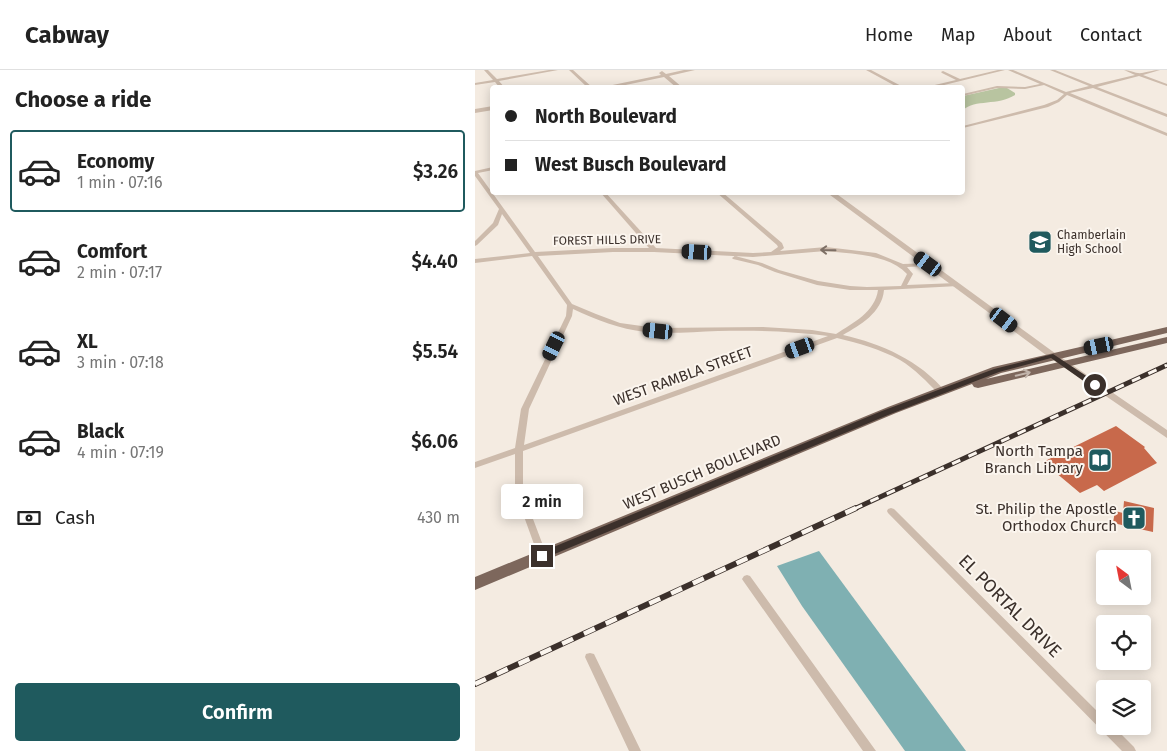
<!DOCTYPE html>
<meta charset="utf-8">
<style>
:root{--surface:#fff;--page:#f6f6f6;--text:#222;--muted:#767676;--line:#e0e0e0;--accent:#1f5a5e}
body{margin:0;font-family:"Fira Sans",sans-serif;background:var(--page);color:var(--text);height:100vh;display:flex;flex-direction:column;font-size:19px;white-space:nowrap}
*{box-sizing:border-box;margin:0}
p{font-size:16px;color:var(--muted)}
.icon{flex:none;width:28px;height:28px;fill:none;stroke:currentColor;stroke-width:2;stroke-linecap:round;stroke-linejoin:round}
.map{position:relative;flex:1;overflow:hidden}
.panel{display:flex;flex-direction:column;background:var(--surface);width:475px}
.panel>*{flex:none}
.guide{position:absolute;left:15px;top:15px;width:475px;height:110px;border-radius:5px;box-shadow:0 2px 12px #0003;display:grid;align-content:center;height:110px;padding:0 15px;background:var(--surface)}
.needle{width:32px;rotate:328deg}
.tools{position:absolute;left:621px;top:480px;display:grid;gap:10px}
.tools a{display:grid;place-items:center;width:55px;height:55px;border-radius:5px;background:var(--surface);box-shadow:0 2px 12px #0003;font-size:25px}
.end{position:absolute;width:22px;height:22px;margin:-11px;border:6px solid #3b302b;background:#fff;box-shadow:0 0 0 2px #fff}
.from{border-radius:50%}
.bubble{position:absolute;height:35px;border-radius:5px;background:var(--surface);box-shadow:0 2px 12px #0003;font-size:16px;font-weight:600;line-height:35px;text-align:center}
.car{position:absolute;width:15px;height:30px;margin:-15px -8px;border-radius:6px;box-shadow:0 0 4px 1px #0007;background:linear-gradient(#222 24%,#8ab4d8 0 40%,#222 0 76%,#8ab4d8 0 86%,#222 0)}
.guide b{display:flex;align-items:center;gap:18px;height:48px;font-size:19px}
.guide b+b{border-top:1px solid var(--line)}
.guide i{width:12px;height:12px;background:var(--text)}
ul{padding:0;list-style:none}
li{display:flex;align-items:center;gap:15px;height:82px;margin:0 10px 8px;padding:0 5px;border:2px solid transparent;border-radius:5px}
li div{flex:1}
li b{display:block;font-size:19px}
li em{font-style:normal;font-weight:600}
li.on{border-color:var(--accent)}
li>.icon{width:45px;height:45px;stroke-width:1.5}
h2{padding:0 15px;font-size:22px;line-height:60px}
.pay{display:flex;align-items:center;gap:12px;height:55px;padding:0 15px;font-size:19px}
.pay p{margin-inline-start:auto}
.cta{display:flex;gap:10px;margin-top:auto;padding:10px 15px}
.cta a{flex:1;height:58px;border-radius:5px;background:var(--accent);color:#fff;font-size:20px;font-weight:600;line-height:58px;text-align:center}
header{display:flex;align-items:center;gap:30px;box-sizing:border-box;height:70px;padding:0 25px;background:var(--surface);border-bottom:1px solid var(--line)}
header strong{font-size:24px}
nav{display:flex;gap:28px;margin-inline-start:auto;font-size:18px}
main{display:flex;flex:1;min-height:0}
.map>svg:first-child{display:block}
.green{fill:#b8c4a0}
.water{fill:#7fb0b2}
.building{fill:#c8694b}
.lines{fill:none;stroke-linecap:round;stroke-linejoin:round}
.minor{fill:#cdbbac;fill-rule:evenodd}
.tertiary{fill:#cdbbac;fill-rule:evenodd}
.primary{fill:#7d675c;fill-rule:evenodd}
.rail-far1-casing{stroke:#3b302b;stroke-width:5}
.rail-casing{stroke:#3b302b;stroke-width:6}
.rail-far1{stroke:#fbf5ee;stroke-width:3;stroke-dasharray:9;stroke-linecap:butt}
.rail{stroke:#fbf5ee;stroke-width:4.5;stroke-dasharray:12;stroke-linecap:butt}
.oneway{stroke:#7d6f65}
.oneway2{stroke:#c2b5ac}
.route{fill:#3b302b}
.labels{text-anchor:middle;stroke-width:4;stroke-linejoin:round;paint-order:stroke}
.far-poi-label{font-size:12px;fill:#3b302b;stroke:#fbf5ee;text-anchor:start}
.far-street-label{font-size:12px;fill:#3b302b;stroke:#fbf5ee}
.street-label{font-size:15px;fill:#3b302b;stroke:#fbf5ee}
.poi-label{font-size:15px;fill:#3b302b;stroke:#fbf5ee;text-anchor:end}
.near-street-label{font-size:18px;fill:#3b302b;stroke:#fbf5ee}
</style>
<header>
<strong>Cabway</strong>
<nav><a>Home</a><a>Map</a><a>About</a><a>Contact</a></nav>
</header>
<main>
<section class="panel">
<h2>Choose a ride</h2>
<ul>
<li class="on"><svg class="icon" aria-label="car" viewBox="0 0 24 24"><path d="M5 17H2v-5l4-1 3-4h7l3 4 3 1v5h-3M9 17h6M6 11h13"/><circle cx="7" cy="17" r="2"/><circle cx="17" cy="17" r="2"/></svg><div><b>Economy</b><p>1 min · 07:16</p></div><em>$3.26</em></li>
<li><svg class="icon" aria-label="car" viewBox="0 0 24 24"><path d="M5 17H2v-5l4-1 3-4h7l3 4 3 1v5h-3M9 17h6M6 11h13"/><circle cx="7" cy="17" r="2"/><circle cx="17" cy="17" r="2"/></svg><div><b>Comfort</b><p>2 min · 07:17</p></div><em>$4.40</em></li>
<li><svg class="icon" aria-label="car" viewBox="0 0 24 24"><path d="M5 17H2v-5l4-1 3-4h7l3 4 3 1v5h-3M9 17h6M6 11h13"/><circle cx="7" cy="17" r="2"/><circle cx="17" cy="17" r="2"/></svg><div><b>XL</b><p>3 min · 07:18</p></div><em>$5.54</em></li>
<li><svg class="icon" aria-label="car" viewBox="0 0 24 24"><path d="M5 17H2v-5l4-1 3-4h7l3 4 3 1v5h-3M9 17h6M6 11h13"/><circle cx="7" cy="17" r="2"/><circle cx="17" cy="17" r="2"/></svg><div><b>Black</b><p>4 min · 07:19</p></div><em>$6.06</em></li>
</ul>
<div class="pay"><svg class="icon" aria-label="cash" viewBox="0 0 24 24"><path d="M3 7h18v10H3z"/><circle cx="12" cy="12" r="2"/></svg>Cash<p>430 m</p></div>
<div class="cta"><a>Confirm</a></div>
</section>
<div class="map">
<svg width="692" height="681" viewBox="0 0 692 681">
<rect width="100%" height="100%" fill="#f4ebe1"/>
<!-- green -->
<path class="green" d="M524,18H532L540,23V25C523,36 500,29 488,40V26Z"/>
<!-- water -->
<path class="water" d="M344,481L491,681H430L327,536L302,496Z"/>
<!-- building -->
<path class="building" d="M641,356L670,377L669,378L682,393L629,421L622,415L605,423L568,392Z
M649,431L679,438L678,462L638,453L640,441L648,443Z"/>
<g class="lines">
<!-- minor -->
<path class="minor" d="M9,0H13L22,9L74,0H83L24,11L30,18H25L20,12L0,15V13L18,10Z
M94,0H98L118,18H113Z
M391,0H396L430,18H424Z
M523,0H530L457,18H447L481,10L467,3L466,2L468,1L485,9Z
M533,0H538L591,22L614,16L575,0H580L618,15L660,5L649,0C655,0 661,4 667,3C673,2 678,0 685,0L668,5L692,14V16L664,6L622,17L692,44V47L618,18L595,23L692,63V66L592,25L584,32L573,37L488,58V56L569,35L582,30L589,24L569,15L550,19L522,18L488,26V24L522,16L550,17L565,14Z
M18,97V100L3,103L60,182L138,178H174L125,122H130L181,178L278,183L296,182L303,177L302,175L241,122H247L307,173L309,178L305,181L351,177L401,183L428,194L455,193L456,194L453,196L432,197L438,204L432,215L481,213L484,215L483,216L409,220C407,243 385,255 368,265C407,274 444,290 471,322L467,324H464C452,312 440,299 425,290C405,279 383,273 362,268L48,381V415L55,441L72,486L70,488L67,490L64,488L47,441L40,415V384L0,398V392L40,378L46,339L91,246L92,235L57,186L0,193V189L55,183L27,144L23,155L2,175L0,176V171L18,153L24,139L0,106V101ZM351,181C376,184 414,184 432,204L426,216L392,217L375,216L343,211L304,200L287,193L260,186L257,188L258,189L283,195L300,202L342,215L375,220H403C400,242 378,253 361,264L337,260L288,257L181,258L145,253L121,244L97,234L63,186L138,182H179L278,187ZM98,239C121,250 145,259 170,262C194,264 219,262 243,261C280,260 316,261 353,266L49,375L54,339L97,246Z
M416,438L419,439L630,649V656H638L659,677L661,681H647L413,443L412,441L413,439Z
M272,505L275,506L401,681H388L269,512L267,509L269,506Z
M115,583L119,584L166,681H154L110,587L111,584Z"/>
<!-- tertiary -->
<path class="tertiary" d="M209,0H220L194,6L208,18H202L189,7L136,18H123L186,5L184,3L187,1L191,4Z
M18,36V40L0,43V39Z
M351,122H359L577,281L692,360V368L571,285Z"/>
<!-- primary -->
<path class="primary" d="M692,257V263L526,303L511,309L692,267V273L503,318L499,317L497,314L421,343L0,520V507L413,337L518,297Z"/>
<!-- rail-far1 casing -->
<g class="rail-far1-casing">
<path id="rail-far1" d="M379,439L692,295"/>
</g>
<!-- rail casing -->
<g class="rail-casing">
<path id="rail" d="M0,614L381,438"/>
</g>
<!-- rail-far1 -->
<use href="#rail-far1" class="rail-far1"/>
<!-- rail -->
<use href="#rail" class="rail"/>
</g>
<!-- one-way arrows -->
<defs><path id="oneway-shaft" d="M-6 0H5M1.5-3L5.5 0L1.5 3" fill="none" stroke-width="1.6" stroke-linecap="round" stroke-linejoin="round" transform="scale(1.25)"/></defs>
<use class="oneway" href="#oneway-shaft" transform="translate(353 180) rotate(-179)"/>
<use class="oneway2" href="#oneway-shaft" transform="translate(548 304) rotate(-14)"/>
<!-- route -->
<path class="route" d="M578,284L622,313V317H617L576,288L524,302L413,345L70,488L67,490L62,486L64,483L407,341L519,299Z"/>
<!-- icons -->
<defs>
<g id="school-square" transform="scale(1.25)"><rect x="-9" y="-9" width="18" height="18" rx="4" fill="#1f5a5e" stroke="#fbf5ee"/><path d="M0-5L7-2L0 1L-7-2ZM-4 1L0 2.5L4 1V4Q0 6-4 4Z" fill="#fff"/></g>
<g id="library-square" transform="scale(1.25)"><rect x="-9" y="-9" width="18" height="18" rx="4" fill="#1f5a5e" stroke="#fbf5ee"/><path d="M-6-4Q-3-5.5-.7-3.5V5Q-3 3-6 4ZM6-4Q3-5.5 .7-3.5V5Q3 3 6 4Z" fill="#fff"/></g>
<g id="church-square" transform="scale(1.25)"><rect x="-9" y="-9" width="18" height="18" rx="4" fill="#1f5a5e" stroke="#fbf5ee"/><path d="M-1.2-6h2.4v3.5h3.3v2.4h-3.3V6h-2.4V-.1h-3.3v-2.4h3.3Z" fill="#fff"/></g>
</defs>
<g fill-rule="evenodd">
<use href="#school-square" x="565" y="172"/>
<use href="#library-square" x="625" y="390"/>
<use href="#church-square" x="659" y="448"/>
</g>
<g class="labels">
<!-- far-poi labels -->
<g class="far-poi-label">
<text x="582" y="169">Chamberlain<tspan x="582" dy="14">High School</tspan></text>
</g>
<!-- far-street labels -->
<g class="far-street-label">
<text transform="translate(132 170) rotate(-1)" y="4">FOREST HILLS DRIVE</text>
</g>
<!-- street labels -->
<g class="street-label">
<text transform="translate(208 306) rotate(-20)" y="5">WEST RAMBLA STREET</text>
<text transform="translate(227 402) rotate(-23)" y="5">WEST BUSCH BOULEVARD</text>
</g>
<!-- poi labels -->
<g class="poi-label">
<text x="608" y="386">North Tampa<tspan x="608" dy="17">Branch Library</tspan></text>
<text x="642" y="444">St. Philip the Apostle<tspan x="642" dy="17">Orthodox Church</tspan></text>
</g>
<!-- near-street labels -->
<g class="near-street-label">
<text transform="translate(535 536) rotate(45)" y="6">EL PORTAL DRIVE</text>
</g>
</g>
</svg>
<div class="tools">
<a><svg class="needle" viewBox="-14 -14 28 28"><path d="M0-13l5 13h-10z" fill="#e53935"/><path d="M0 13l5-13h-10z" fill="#767676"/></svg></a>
<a><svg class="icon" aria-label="locate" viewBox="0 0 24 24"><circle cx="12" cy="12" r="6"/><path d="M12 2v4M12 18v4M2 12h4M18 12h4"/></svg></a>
<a><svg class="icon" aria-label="layers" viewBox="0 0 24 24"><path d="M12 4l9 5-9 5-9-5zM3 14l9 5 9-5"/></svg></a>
</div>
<i class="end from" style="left:620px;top:315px"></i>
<i class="end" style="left:67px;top:486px"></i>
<div class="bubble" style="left:26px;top:414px;width:82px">2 min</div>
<i class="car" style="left:222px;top:182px;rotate:273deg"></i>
<i class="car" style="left:453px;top:194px;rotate:306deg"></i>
<i class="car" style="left:529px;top:250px;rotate:127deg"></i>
<i class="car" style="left:183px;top:261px;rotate:276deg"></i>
<i class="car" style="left:79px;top:276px;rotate:206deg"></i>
<i class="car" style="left:624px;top:276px;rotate:258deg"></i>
<i class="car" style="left:325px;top:278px;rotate:250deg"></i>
<div class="guide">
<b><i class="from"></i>North Boulevard</b>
<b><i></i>West Busch Boulevard</b>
</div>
</div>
</main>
